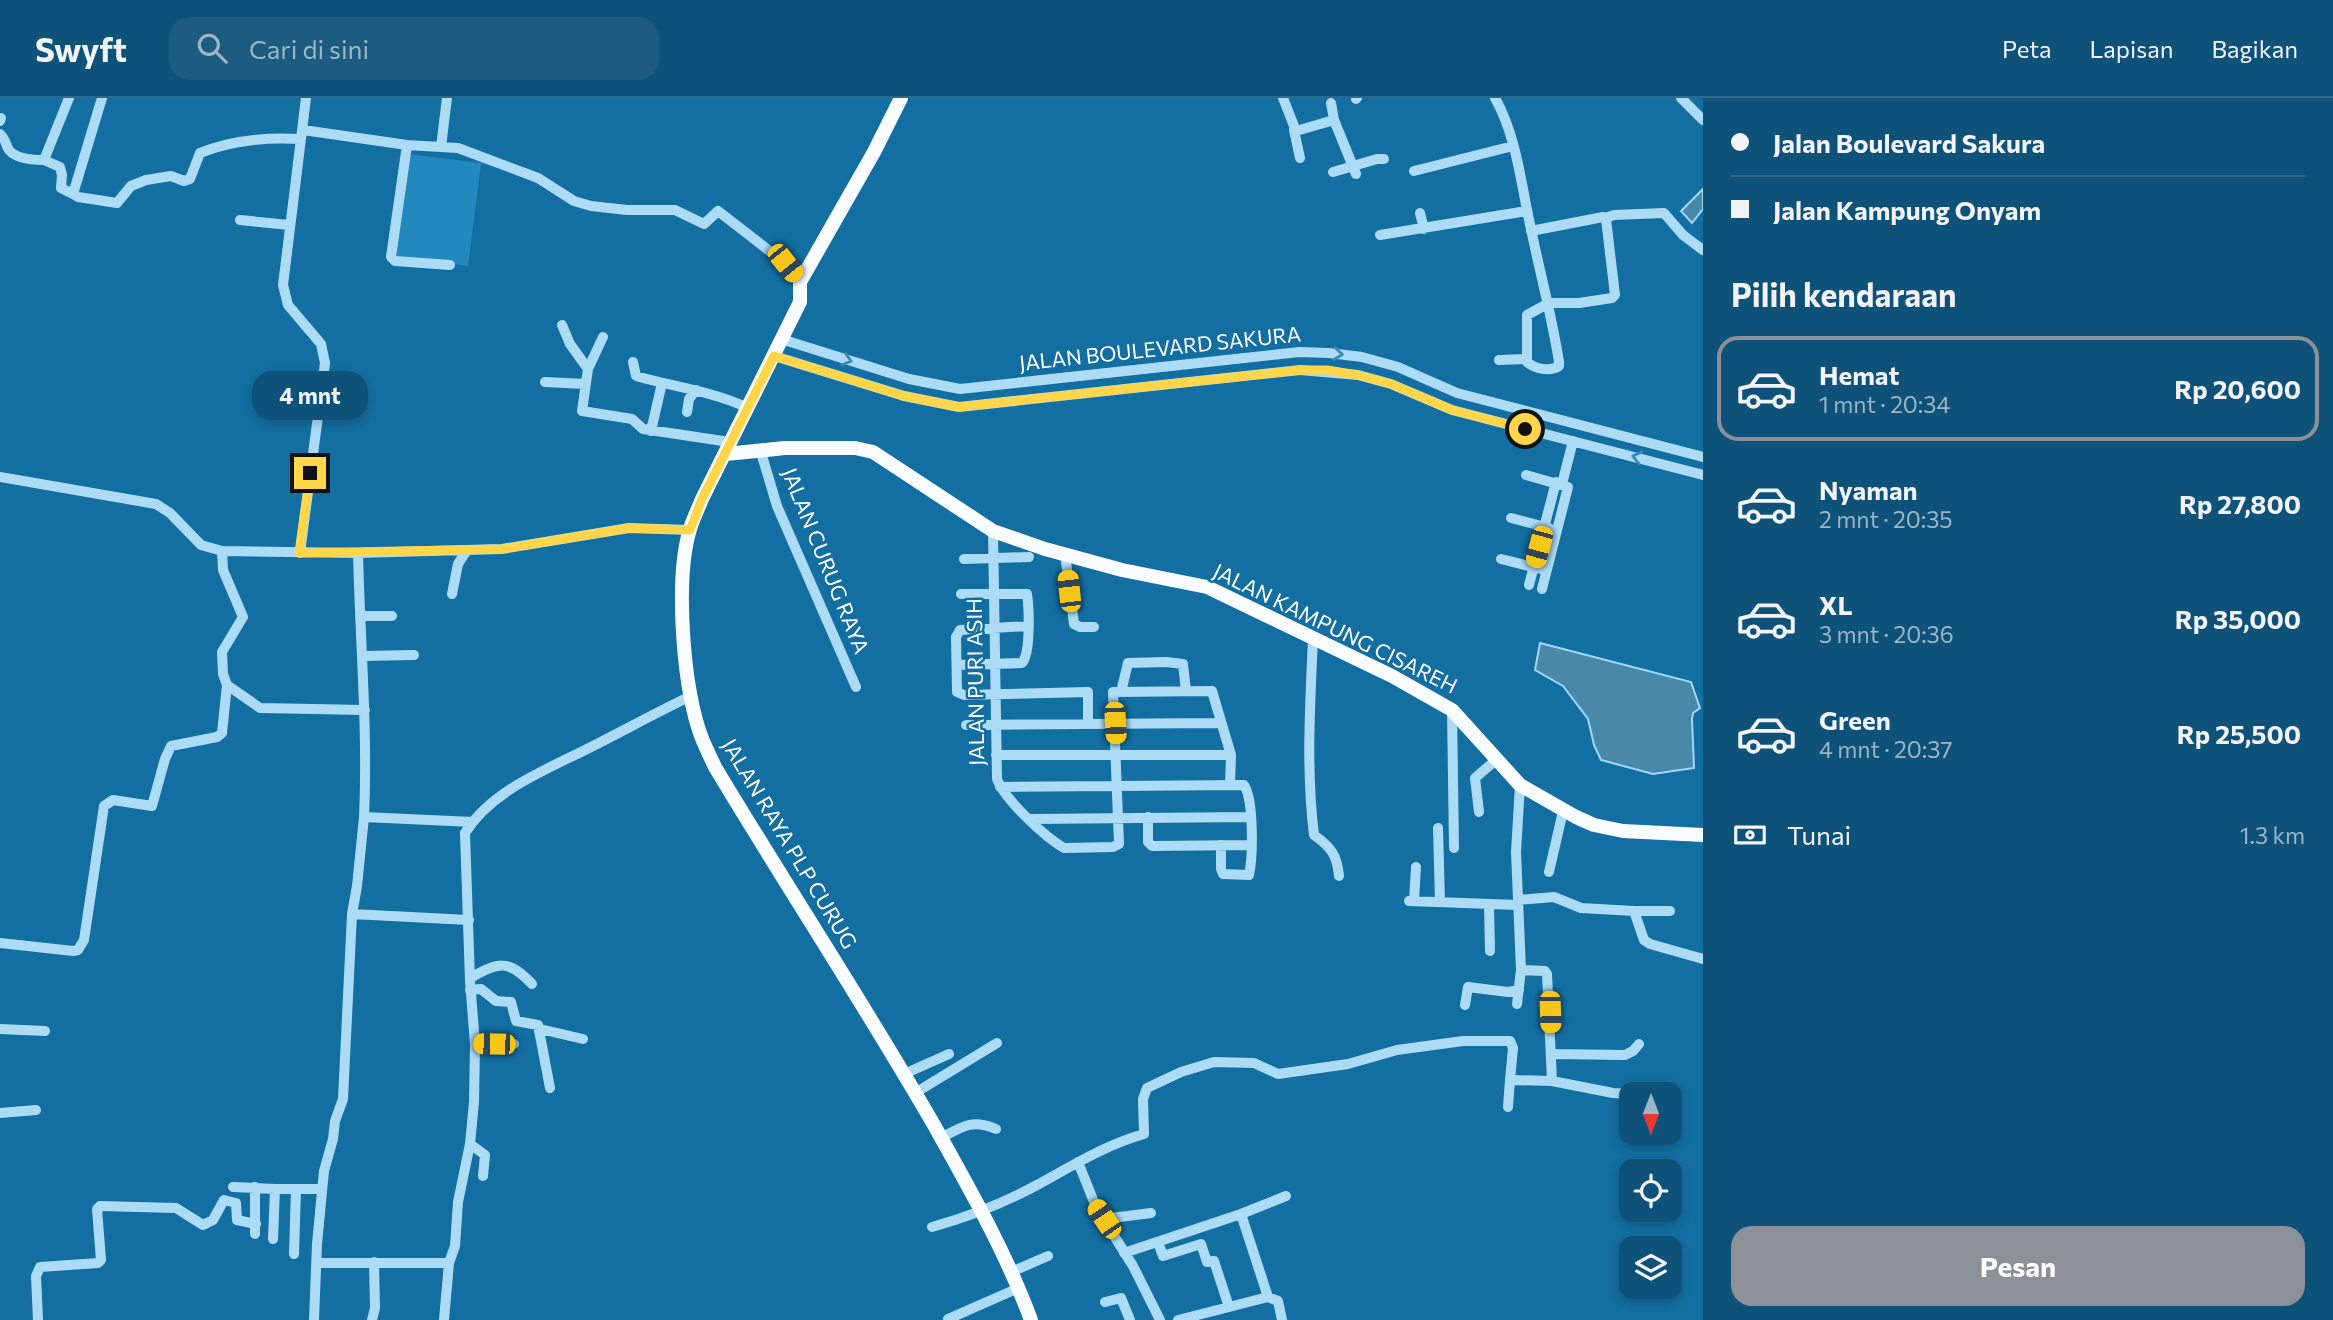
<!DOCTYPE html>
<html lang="id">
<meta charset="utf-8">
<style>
:root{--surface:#0e5279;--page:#1c5c80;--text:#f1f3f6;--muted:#9bb6c6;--line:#2e698a;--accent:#8c9099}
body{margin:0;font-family:Commissioner,sans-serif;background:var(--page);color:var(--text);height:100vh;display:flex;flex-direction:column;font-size:26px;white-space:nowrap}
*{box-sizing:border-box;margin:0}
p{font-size:23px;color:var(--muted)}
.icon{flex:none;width:38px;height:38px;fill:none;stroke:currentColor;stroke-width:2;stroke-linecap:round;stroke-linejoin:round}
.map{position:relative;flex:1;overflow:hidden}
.sheet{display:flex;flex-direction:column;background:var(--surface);width:630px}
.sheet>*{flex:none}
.banner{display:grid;align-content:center;height:154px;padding:0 28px;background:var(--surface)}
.needle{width:46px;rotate:180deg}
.tools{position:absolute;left:1619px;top:984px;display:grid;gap:14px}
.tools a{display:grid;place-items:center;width:63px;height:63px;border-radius:14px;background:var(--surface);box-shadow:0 4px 10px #0003;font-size:35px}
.end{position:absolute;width:32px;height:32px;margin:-16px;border:9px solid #ffd54a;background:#111;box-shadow:0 0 0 4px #111}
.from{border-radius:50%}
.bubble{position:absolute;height:49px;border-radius:21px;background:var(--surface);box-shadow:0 4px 10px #0003;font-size:23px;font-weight:700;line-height:49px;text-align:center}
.car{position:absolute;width:21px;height:42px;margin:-21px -10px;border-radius:9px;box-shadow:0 0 5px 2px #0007;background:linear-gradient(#f5c518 24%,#345 0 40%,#f5c518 0 76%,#345 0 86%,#f5c518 0)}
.banner b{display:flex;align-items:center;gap:24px;height:66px;font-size:26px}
.banner b+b{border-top:2px solid var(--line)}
.banner i{width:18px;height:18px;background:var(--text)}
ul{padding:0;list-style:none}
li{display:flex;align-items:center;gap:21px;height:105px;margin:0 14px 10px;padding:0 14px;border:4px solid transparent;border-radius:21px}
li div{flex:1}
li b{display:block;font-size:26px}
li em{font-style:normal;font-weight:700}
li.selected{border-color:var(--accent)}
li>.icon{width:63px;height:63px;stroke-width:1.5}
h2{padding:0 28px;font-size:32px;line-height:84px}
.pay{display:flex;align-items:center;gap:18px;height:77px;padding:0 28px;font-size:26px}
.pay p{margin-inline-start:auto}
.primary-button{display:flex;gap:14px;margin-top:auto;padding:14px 28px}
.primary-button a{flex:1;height:80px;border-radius:21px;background:var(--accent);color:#fff;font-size:28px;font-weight:700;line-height:80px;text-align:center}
header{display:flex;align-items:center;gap:42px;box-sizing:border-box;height:98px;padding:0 35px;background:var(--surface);border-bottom:2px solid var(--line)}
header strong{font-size:33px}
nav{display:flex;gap:38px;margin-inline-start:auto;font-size:24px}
.search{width:490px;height:63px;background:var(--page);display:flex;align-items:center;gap:18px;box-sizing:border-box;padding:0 24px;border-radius:21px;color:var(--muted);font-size:26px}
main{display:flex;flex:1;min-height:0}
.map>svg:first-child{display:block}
.green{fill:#2288be}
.water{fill:#4a88aa;stroke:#9edaf8;stroke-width:2}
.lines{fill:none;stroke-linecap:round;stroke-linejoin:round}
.minor{stroke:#acdcf5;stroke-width:10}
.major{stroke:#fafdff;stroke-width:14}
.oneway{stroke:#398ab6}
.route{stroke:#ffd54a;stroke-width:9}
.labels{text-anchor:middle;stroke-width:5;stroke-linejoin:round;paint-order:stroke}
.street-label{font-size:21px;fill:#fff;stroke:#136ea1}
</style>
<header>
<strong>Swyft</strong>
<div class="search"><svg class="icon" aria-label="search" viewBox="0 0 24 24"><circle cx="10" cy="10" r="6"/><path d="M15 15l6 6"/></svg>Cari di sini</div>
<nav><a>Peta</a><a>Lapisan</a><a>Bagikan</a></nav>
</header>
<main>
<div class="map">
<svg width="1703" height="1222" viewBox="0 0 1703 1222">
<rect width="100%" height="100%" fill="#136ea1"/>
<!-- green -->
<path class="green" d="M408,56L481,65L468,168L395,159Z"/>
<!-- water -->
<path class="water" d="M1703,91V111L1692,125L1681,113Z
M1540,545L1691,584L1700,610L1693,615L1692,621L1694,670L1653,676L1601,662L1594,647L1588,621L1563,588L1535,572Z"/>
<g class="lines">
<!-- minor -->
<path class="minor" d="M102,0L73,96L78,99L117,105L131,88L146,82L171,78L184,83L190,81L200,55C232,42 266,39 301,41
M1283,0L1296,33L1334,22L1331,5
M1495,0C1517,39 1521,87 1531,131C1540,175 1552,219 1559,264V268C1550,274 1535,271 1527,264V217L1549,205H1579L1612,200L1615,197L1606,121L1603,119L1531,133
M1681,0L1703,22
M1356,1L1357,0
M1334,22L1356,76
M0,23L1,20
M303,32L407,47L458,50L538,80L574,103L591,108L627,112H675L704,126L718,113L785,165L800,184
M1294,32L1300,60
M0,36C6,41 5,46 9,52C16,61 33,62 44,62L69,0
M407,47L391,159L395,163L450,167
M441,49L447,0
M44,62L60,69L62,77L61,90L73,96
M1414,73L1513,48
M1333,74L1377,61H1384
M1420,115L1424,131
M1605,120L1614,117L1664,115L1683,137L1703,152
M240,122L289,127
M1380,137L1527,113
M562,227L570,246L588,271
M603,239L588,271L582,313L632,321L643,331L723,343L729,348
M781,241L909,281L960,291L1299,254L1329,255L1362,259L1398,269L1457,295L1703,359
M774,258L904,298L959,309L1300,272L1358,277L1391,286L1452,312L1703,377
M1499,262L1526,261
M633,264L636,278C674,289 712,293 748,310
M545,284L585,286
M687,314L689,301L696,292
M651,333L662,285
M760,351L777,408L856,589
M1526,377L1568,389L1542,491
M0,379L156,406L170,415L201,447L222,453L358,455L502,451L629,430L690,432
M1562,386L1573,343
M1511,420L1549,430
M993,433L997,681C1005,702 1045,739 1064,750L1113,749L1119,746L1113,594L1212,593L1231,657
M300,455L325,265L321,246L288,207L283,187L306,0
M358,455C360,543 368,631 364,719L473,724
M1065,456L1074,526L1080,529H1094
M964,461L1029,459
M1501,461L1541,471
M1529,487L1556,384
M452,496L458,466L467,452
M360,518H392
M1028,528L960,532L956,539L957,594L964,597L1088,594V626
M1313,541C1310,606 1306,673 1314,737C1331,749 1337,757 1339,778
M363,558L414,557
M957,567L1022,565C1031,555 1029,510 1027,496H961
M227,587L260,610L365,612
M1121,594L1128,565L1166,564L1183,566L1186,593
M1452,612L1454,750
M966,627L1221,625
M996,657H1231L1230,686
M1000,689L1244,687C1254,702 1253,759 1249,777L1223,776L1221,771V747
M1479,714L1475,680L1496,662
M364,719L357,788L352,816L469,822
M1148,719V744L1152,748L1251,747
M1030,721L1250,719
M1438,730L1440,804
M1549,774L1563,713
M1518,802L1554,799L1581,810L1634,813L1644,842L1650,846L1703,861
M1409,803L1518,807
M1414,803L1416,769
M1489,806L1490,853
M1634,813H1670
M0,845L73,853L78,852L84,842L104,708L113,702L152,708L165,661L171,648L217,639L222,635L227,587L223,576L222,554L243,519L223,472L222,453
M470,880C499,864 508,861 532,886
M470,892L481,891L496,903L511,904L516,923L538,927L550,990
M1517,906L1521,872L1516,754L1520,687
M1465,907L1468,889L1508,894L1519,892
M0,931L45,933
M540,931L583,941
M475,946H514
M1552,956L1625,957L1633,953L1639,946
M904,976L949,956
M1552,983L1613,995L1631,996
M915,995L997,945
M1670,998L1675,999
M1508,1009L1510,982L1552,983L1547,876L1545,873L1521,872
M0,1015L36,1012
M941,1040C963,1028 972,1021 996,1031
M470,1046L485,1057L483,1078
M1078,1064L1096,1109L1133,1168L1160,1222
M233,1089L275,1091
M255,1089V1136
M1241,1116L1268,1199
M1104,1121L1151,1115
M932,1129C968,1119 1004,1105 1037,1087C1072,1068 1105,1047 1144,1036L1143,1001L1147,990L1181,974L1214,964L1254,965L1278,976L1348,966L1397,952L1463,943H1510L1513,950L1510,982
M273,1141L275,1091H296
M1158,1144L1163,1158L1201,1146L1207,1164L1214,1163L1229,1209
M1124,1155L1241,1116L1286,1098
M294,1156L296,1091H322
M317,1165H449
M1011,1174L1048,1158
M1105,1204L1121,1200L1130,1222
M948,1221L1014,1192L1018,1193
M38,1222L36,1178L40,1169L98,1165L101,1162L97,1111L100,1108L176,1110L203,1127L213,1122L224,1102L236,1105L237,1122L256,1126
M314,1222L317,1146L324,1073L333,1041L335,1023L343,1001L352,816
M372,1222L375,1210L374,1164
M444,1222L449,1165L455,1148L458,1104L470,1046L474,1004L475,946L470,883L465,735C492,692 546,672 589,650C623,633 657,614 691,598
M1178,1222L1268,1199L1278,1203L1282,1222"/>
<!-- major -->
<path class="major" d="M901,0L874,54L800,184V204L702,401C698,411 693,421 690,431C675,480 683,580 698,629C702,643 709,656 715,669C787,789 864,906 934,1027C969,1090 1006,1154 1031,1222
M726,356L785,350H855L873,354L993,433L1045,451L1122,472L1207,489L1392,578L1452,612L1520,687L1576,719L1594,727L1623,733L1703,737"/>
</g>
<!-- one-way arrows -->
<defs><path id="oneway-chevron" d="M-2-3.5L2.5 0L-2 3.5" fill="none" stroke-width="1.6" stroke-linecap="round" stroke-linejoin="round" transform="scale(1.75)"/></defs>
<g class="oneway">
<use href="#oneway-chevron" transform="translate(1338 256) rotate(7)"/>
<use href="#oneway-chevron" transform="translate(847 262) rotate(17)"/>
<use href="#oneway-chevron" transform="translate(1637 359) rotate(-166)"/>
</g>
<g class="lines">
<!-- route -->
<path class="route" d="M310,375L299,455L502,451L629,430L690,432L702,401L774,258L904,298L959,309L1300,272H1327L1358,277L1391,286L1452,312L1525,331"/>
</g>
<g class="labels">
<!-- street labels -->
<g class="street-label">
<text transform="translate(1160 251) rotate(-6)" y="7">JALAN BOULEVARD SAKURA</text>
<text transform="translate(825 463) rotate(68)" y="7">JALAN CURUG RAYA</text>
<text transform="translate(1335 531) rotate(26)" y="7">JALAN KAMPUNG CISAREH</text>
<text transform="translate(976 584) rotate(-91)" y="7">JALAN PURI ASIH</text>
<text transform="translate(789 746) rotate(59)" y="7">JALAN RAYA PLP CURUG</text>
</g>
</g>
</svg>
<div class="tools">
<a><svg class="needle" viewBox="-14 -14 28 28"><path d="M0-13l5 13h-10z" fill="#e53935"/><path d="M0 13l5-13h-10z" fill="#9bb6c6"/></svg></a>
<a><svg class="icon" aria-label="locate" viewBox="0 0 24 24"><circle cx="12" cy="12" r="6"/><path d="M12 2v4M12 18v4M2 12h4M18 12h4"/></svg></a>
<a><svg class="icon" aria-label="layers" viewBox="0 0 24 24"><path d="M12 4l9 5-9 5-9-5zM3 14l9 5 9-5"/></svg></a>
</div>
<i class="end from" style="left:1525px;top:331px"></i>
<i class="end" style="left:310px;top:375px"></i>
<div class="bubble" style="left:252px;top:273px;width:116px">4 mnt</div>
<i class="car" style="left:785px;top:165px;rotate:141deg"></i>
<i class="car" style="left:1539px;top:449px;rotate:195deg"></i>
<i class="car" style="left:1069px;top:493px;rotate:354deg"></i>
<i class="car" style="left:1115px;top:625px;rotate:177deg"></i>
<i class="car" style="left:1550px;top:914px;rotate:178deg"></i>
<i class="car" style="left:494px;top:946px;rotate:271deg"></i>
<i class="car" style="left:1104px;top:1121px;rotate:326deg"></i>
</div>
<section class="sheet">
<div class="banner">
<b><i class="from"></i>Jalan Boulevard Sakura</b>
<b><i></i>Jalan Kampung Onyam</b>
</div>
<h2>Pilih kendaraan</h2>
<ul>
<li class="selected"><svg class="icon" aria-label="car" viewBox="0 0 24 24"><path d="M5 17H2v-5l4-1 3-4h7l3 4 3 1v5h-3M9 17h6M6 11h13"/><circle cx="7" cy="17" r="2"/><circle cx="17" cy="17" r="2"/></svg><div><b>Hemat</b><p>1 mnt · 20:34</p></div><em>Rp 20,600</em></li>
<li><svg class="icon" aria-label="car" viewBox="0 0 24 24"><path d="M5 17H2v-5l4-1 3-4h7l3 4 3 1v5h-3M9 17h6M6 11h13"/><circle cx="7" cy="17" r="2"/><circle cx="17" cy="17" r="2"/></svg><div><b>Nyaman</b><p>2 mnt · 20:35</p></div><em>Rp 27,800</em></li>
<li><svg class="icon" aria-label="car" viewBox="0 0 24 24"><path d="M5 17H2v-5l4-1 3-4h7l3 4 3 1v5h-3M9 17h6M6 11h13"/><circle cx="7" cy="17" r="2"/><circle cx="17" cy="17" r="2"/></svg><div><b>XL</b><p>3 mnt · 20:36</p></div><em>Rp 35,000</em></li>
<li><svg class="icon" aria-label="car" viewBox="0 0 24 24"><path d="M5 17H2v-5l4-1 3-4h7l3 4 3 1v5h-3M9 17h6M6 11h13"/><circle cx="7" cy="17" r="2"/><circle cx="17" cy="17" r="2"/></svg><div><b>Green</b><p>4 mnt · 20:37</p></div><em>Rp 25,500</em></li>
</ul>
<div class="pay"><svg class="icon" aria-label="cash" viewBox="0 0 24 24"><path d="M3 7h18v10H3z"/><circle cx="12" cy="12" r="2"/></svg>Tunai<p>1.3 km</p></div>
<div class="primary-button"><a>Pesan</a></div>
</section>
</main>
